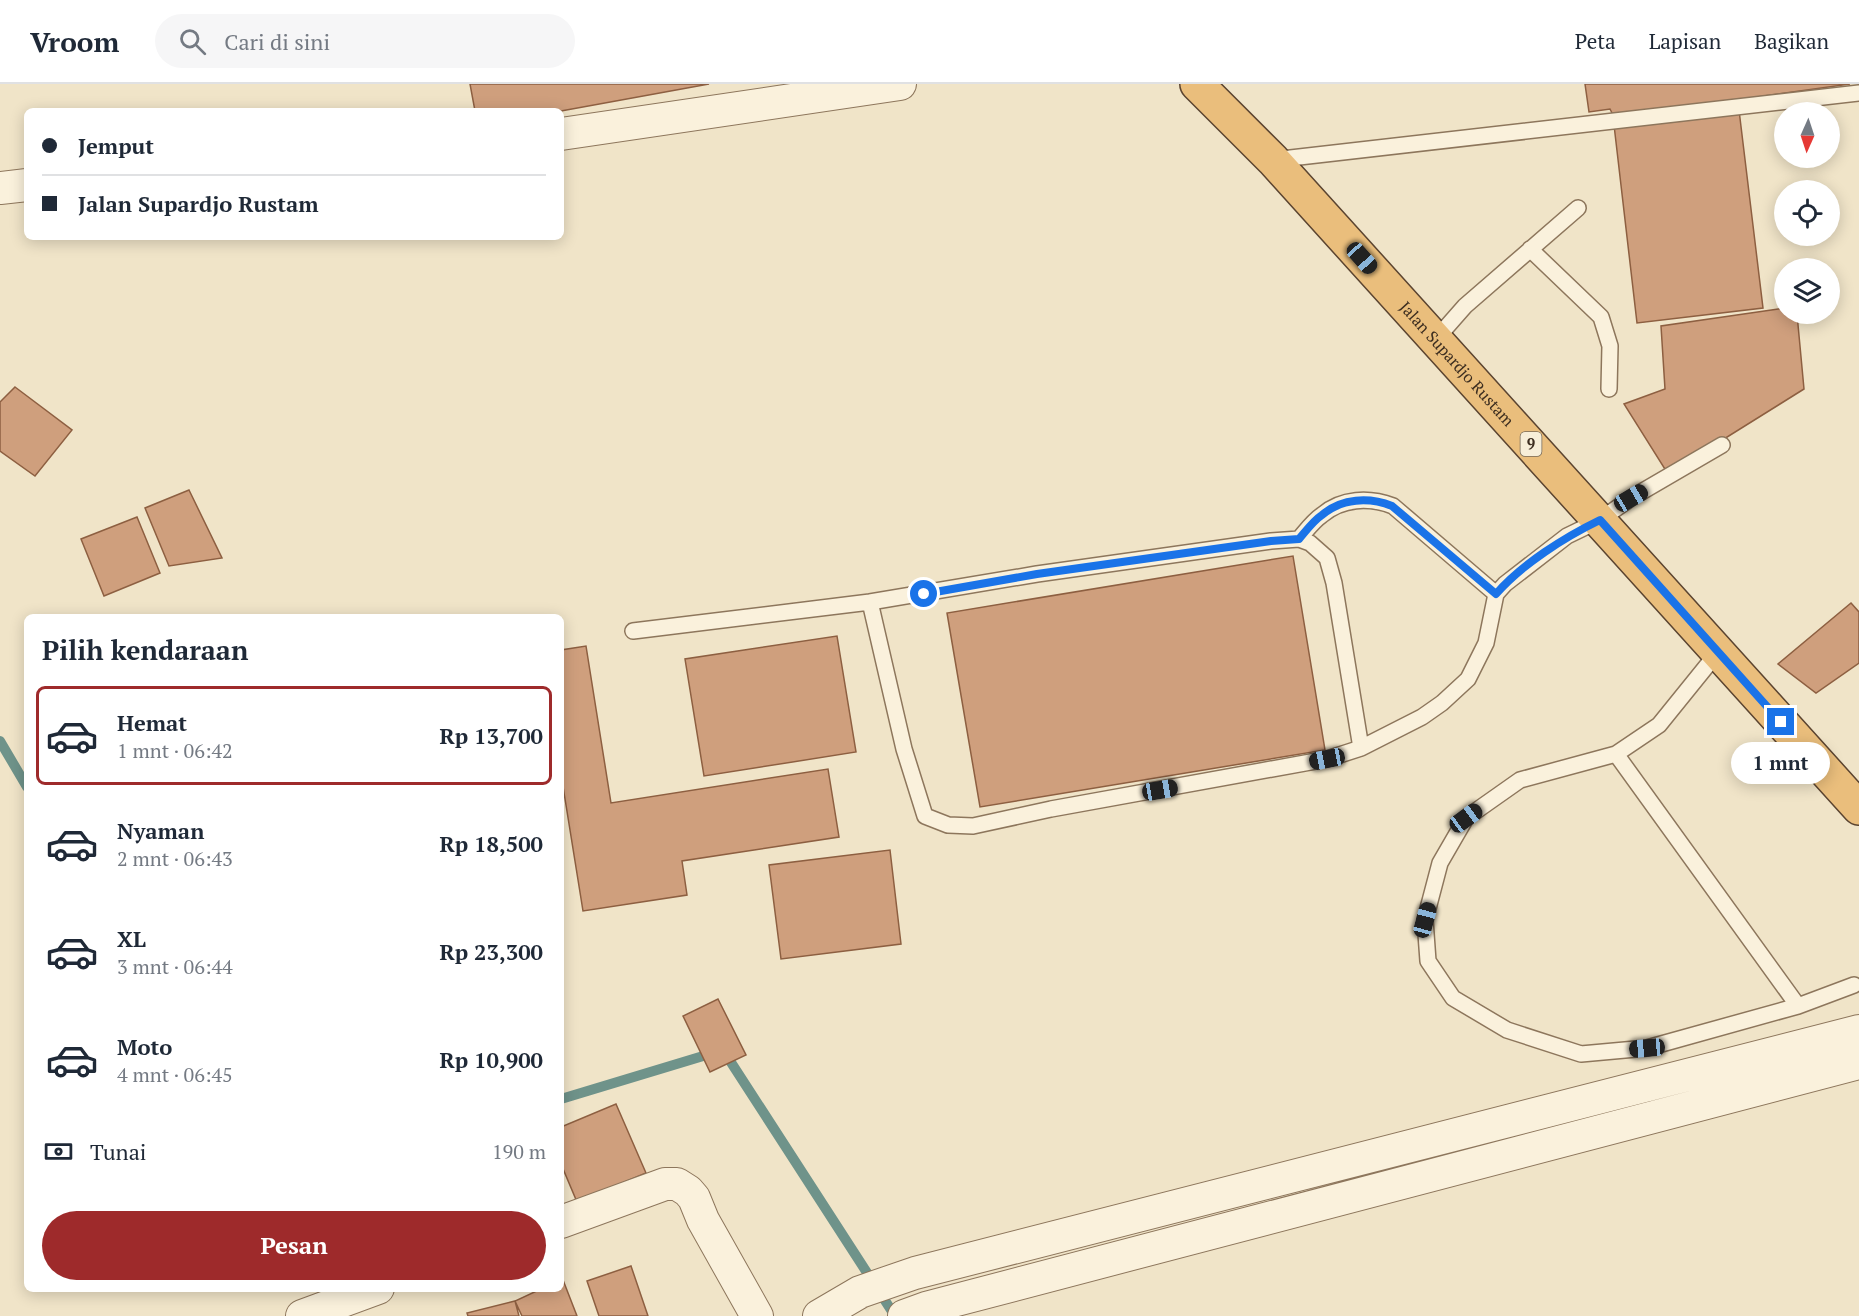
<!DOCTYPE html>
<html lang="id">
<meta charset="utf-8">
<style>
:root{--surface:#fff;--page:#f6f6f7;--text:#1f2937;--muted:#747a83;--line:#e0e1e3;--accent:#9e2a2b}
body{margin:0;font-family:"PT Serif",serif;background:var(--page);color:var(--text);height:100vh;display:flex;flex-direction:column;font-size:22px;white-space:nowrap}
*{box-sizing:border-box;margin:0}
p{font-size:20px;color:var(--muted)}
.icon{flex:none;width:33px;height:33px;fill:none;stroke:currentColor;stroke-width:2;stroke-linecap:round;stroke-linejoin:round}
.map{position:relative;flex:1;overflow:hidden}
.details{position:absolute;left:24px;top:530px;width:540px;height:678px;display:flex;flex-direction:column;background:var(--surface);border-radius:9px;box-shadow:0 3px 15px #0003}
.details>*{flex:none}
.banner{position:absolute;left:24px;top:24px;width:540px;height:132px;border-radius:9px;box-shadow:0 3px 15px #0003;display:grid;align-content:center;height:132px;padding:0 18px;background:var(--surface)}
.needle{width:39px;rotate:183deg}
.controls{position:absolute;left:1774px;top:18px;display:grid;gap:12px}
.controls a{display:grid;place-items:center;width:66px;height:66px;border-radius:50%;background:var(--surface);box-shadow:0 3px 15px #0003;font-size:30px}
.end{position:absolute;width:27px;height:27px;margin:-14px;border:8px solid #1a73e8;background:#fff;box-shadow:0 0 0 3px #fff}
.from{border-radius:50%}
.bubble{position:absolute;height:42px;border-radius:21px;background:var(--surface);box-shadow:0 3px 15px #0003;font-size:20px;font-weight:600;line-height:42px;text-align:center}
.car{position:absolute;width:18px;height:36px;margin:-18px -9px;border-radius:8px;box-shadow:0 0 4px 2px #0007;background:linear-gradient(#222 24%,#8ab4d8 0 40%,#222 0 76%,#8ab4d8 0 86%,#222 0)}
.banner b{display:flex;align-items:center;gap:21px;height:57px;font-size:22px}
.banner b+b{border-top:2px solid var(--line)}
.banner i{width:15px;height:15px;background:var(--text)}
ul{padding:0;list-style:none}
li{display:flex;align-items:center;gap:18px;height:99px;margin:0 12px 9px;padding:0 6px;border:3px solid transparent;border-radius:9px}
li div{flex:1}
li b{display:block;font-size:22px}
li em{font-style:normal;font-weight:600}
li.on{border-color:var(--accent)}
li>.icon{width:54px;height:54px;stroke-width:1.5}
h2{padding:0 18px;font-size:27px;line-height:72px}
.pay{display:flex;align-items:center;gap:15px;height:66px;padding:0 18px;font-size:22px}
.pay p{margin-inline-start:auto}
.button{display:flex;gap:12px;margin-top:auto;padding:12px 18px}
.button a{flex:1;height:69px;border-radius:36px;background:var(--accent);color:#fff;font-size:24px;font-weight:600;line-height:69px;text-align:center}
header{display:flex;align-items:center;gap:36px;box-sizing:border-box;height:84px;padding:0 30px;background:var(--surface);border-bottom:2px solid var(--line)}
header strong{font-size:28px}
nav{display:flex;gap:33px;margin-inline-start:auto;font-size:21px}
.search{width:420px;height:54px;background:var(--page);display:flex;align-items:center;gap:15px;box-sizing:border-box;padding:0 21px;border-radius:33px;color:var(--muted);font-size:22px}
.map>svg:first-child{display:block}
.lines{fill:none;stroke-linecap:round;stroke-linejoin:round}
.stream{stroke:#6f938a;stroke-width:10}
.building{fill:#cf9f7d;stroke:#8d5f41;stroke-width:1.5}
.service-casing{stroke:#8d765c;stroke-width:18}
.minor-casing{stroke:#8d765c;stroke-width:34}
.trunk-casing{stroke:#5b4430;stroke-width:36}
.service{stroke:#faf1dc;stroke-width:15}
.minor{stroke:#faf1dc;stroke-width:32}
.trunk{stroke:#eabe7c;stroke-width:33}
.route{stroke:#1a73e8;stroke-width:8}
.labels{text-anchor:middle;stroke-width:4.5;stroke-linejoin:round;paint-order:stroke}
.shield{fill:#f7eed8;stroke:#756857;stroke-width:1.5}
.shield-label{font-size:15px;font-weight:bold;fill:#3d2e20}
.street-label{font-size:16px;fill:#3d2e20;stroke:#f7eed8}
</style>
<header>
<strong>Vroom</strong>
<div class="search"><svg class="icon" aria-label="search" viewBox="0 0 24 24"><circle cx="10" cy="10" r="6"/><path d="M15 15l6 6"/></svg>Cari di sini</div>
<nav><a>Peta</a><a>Lapisan</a><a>Bagikan</a></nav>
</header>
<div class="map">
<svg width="1859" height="1232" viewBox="0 0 1859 1232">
<rect width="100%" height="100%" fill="#f0e4c8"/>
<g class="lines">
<!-- stream -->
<path class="stream" d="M0,657L27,703
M561,1015L723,966L895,1232"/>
</g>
<!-- building -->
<path class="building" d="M470,0H709L561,27H475Z
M1585,0H1850L1614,33L1610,25L1589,28Z
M1739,26L1763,224L1637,239L1614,41Z
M1785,224V230H1797L1804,305L1668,390L1624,320L1665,305L1661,242Z
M15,303L72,346L35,392L0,367V318Z
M189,406L222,474L169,482L145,424Z
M137,433L160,489L104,512L81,455Z
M1293,472L1325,666L980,723L947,529Z
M1851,519L1859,528V579L1816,609L1778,580Z
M837,552L856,668L704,692L685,575Z
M586,562L611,719L828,685L839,753L682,777L687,811L583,827L561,690V566Z
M890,766L901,860L781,875L769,781Z
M718,915L746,971L710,988L683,932Z
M616,1020L646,1089L577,1118L561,1080V1043Z
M631,1182L648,1232H599L587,1197Z
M563,1196L577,1232H522L515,1217L543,1204H561V1197Z
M515,1217L519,1232H468L467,1229Z"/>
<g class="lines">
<!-- service casing -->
<g class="service-casing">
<path id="service" d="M1273,76L1859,9
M1530,165L1601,233L1610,262L1609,305
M1436,255L1465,222L1578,124
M1299,455C1306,447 1313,437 1322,431C1342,414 1369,413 1393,422L1496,510
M633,547L870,518
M1718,568L1659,641L1616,670L1520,696L1466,734L1440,779L1425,836L1428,877L1453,914L1507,946L1581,970L1647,964L1798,922L1854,901
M1361,664L1327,675L1051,725L973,742L948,741L925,732L904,665L870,518L1037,490L1271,457L1299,455L1310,459L1327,474L1334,499L1361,664L1422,633L1442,619L1468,595L1486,559L1496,510L1505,500L1567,452L1600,436L1631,414L1722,361
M1616,670L1798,922"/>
</g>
<!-- minor casing -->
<g class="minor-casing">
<path id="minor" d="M561,50L900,0
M0,104L27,101
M561,1138L665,1100H677L688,1107L694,1114L703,1136L757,1232
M302,1232L378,1204
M819,1232L860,1208L915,1189L1859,947
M904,1232L926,1224L1859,979"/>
</g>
<!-- trunk casing -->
<g class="trunk-casing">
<g id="trunk">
<path id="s1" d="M1197,0L1273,76L1859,724"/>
</g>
</g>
<!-- service -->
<use href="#service" class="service"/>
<!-- minor -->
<use href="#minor" class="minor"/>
<!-- trunk -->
<use href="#trunk" class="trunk"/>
</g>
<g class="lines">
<!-- route -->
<path class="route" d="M924,510L1037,490L1271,457L1299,455C1306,447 1313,437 1322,431C1342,414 1369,413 1392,422L1496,510C1522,480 1565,453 1600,436L1781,638"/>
</g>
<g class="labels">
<!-- shield labels -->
<rect class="shield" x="1520.5" y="348" width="21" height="24" rx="4.5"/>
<g class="shield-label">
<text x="1531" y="365">9</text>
</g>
<!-- street labels -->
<g class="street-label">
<text dy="6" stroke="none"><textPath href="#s1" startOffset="382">Jalan Supardjo Rustam</textPath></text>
</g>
</g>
</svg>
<div class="controls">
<a><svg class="needle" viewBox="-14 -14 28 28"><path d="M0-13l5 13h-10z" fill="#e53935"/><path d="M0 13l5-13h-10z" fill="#747a83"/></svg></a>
<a><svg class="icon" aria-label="locate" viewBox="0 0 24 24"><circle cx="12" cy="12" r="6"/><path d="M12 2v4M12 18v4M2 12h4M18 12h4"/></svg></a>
<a><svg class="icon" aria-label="layers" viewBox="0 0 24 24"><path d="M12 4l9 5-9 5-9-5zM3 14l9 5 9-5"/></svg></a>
</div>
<i class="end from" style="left:924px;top:510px"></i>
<i class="end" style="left:1781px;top:638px"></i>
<div class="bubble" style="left:1731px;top:658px;width:99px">1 mnt</div>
<i class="car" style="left:1362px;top:174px;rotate:138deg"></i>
<i class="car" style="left:1631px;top:414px;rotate:60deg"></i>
<i class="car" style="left:1327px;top:675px;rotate:259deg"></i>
<i class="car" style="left:1160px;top:706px;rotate:80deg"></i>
<i class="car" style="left:1466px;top:734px;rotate:54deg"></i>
<i class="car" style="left:1425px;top:836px;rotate:15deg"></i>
<i class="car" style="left:1647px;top:964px;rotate:265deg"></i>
<div class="banner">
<b><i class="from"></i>Jemput</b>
<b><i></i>Jalan Supardjo Rustam</b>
</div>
<section class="details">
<h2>Pilih kendaraan</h2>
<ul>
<li class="on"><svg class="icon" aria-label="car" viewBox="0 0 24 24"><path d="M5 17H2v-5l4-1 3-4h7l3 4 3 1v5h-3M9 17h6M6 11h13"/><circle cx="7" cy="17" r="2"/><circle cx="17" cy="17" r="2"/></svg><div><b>Hemat</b><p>1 mnt · 06:42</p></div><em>Rp 13,700</em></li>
<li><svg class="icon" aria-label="car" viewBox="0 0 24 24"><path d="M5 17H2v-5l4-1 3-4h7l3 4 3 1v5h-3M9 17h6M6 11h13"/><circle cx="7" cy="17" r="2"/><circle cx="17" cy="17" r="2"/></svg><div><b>Nyaman</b><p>2 mnt · 06:43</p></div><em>Rp 18,500</em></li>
<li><svg class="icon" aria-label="car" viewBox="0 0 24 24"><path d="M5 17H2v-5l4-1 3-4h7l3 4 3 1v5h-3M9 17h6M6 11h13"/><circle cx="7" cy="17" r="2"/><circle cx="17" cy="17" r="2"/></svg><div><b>XL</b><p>3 mnt · 06:44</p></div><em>Rp 23,300</em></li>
<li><svg class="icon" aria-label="car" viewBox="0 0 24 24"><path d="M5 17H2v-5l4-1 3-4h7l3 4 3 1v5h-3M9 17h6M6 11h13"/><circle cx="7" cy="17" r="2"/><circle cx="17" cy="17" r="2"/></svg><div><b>Moto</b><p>4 mnt · 06:45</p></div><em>Rp 10,900</em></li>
</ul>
<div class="pay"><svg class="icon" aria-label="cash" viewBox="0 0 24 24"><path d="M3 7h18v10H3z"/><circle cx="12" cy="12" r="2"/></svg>Tunai<p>190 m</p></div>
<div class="button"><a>Pesan</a></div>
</section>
</div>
